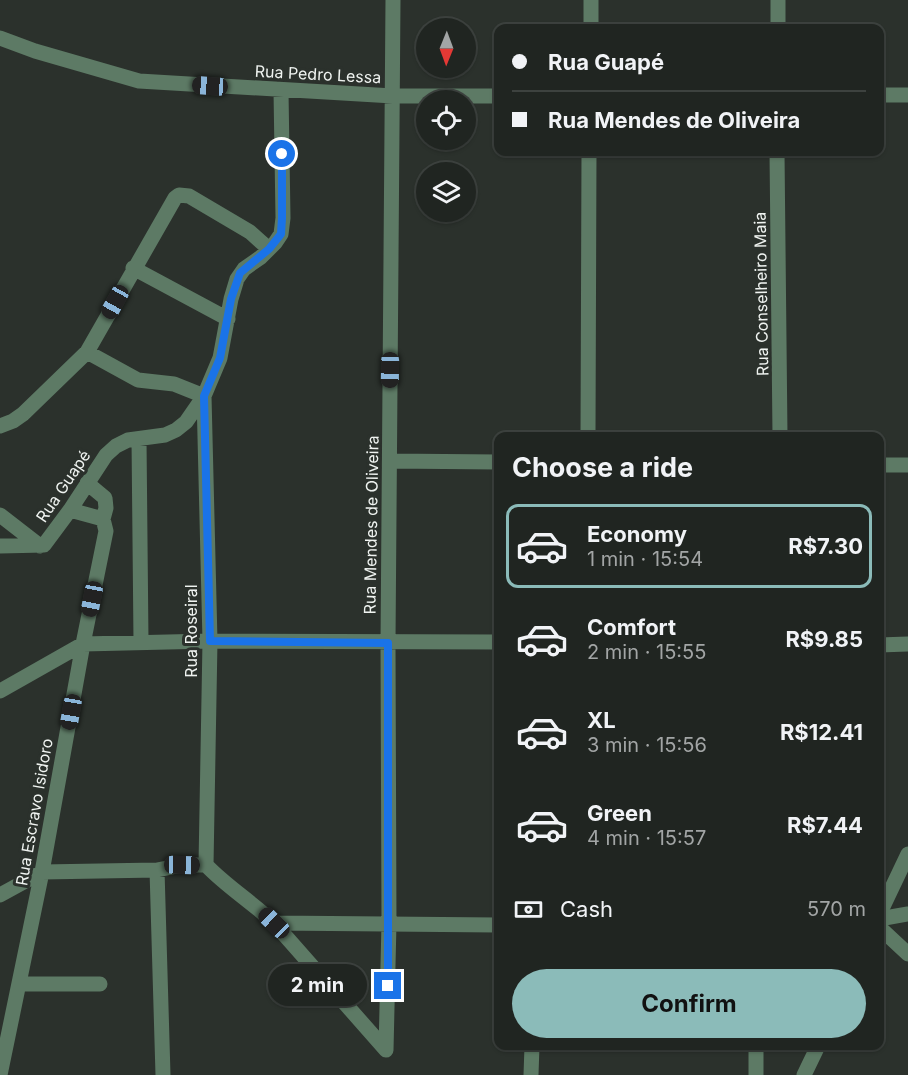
<!DOCTYPE html>
<meta charset="utf-8">
<style>
:root{--surface:#202521;--page:#282d2a;--text:#f1f3f6;--muted:#a2a5a5;--line:#3d423f;--accent:#8bbbb9}
body{margin:0;font-family:Inter,sans-serif;background:var(--page);color:var(--text);height:100vh;display:flex;flex-direction:column;font-size:22px;white-space:nowrap}
*{box-sizing:border-box;margin:0}
p{font-size:20px;color:var(--muted)}
.icon{flex:none;width:33px;height:33px;fill:none;stroke:currentColor;stroke-width:2;stroke-linecap:round;stroke-linejoin:round}
.map{position:relative;flex:1;overflow:hidden}
.details{position:absolute;left:494px;top:432px;width:390px;height:618px;display:flex;flex-direction:column;background:var(--surface);border-radius:12px;box-shadow:0 2px 4px #0004,0 0 0 2px var(--line)}
.details>*{flex:none}
.banner{position:absolute;left:494px;top:24px;width:390px;height:132px;border-radius:12px;box-shadow:0 2px 4px #0004,0 0 0 2px var(--line);display:grid;align-content:center;height:132px;padding:0 18px;background:var(--surface)}
.needle{width:39px;rotate:181deg}
.buttons{position:absolute;left:416px;top:18px;display:grid;gap:12px}
.buttons a{display:grid;place-items:center;width:60px;height:60px;border-radius:50%;background:var(--surface);box-shadow:0 2px 4px #0004,0 0 0 2px var(--line);font-size:30px}
.end{position:absolute;width:27px;height:27px;margin:-14px;border:8px solid #1a73e8;background:#fff;box-shadow:0 0 0 3px #fff}
.from{border-radius:50%}
.bubble{position:absolute;height:42px;border-radius:21px;background:var(--surface);box-shadow:0 2px 4px #0004,0 0 0 2px var(--line);font-size:20px;font-weight:700;line-height:42px;text-align:center}
.car{position:absolute;width:18px;height:36px;margin:-18px -9px;border-radius:8px;box-shadow:0 0 4px 2px #0007;background:linear-gradient(#222 24%,#8ab4d8 0 40%,#222 0 76%,#8ab4d8 0 86%,#222 0)}
.banner b{display:flex;align-items:center;gap:21px;height:57px;font-size:22px}
.banner b+b{border-top:2px solid var(--line)}
.banner i{width:15px;height:15px;background:var(--text)}
ul{padding:0;list-style:none}
li{display:flex;align-items:center;gap:18px;height:84px;margin:0 12px 9px;padding:0 6px;border:3px solid transparent;border-radius:12px}
li div{flex:1}
li b{display:block;font-size:22px}
li em{font-style:normal;font-weight:700}
li.selected{border-color:var(--accent)}
li>.icon{width:54px;height:54px;stroke-width:1.5}
h2{padding:0 18px;font-size:27px;line-height:72px}
.pay{display:flex;align-items:center;gap:15px;height:66px;padding:0 18px;font-size:22px}
.pay p{margin-inline-start:auto}
.action{display:flex;gap:12px;margin-top:auto;padding:12px 18px}
.action a{flex:1;height:69px;border-radius:36px;background:var(--accent);color:#111;font-size:24px;font-weight:700;line-height:69px;text-align:center}
.map>svg:first-child{display:block}
.lines{fill:none;stroke-linecap:round;stroke-linejoin:round}
.minor{stroke:#5d7a65;stroke-width:15}
.route{stroke:#1a73e8;stroke-width:8}
.labels{text-anchor:middle;stroke-width:6;stroke-linejoin:round;paint-order:stroke}
.street-label{font-size:16px;fill:#eff3f0;stroke:#2b312c}
</style>
<div class="map">
<svg width="908" height="1075" viewBox="0 0 908 1075">
<rect width="100%" height="100%" fill="#2b312c"/>
<g class="lines">
<!-- minor -->
<path class="minor" d="M591,28V0
M778,28V0
M0,38L35,51L139,81L393,96H498
M879,95H908
M777,152L780,436
M133,268L228,319
M87,352L138,380L174,384L204,396L210,641L206,865
M0,426L13,421L23,414L87,352L175,198L179,195L189,196L250,232L269,249
M588,436L589,152
M139,439L141,641
M390,461L498,462
M879,465H908
M87,483L105,498L106,508L103,519
M0,515L40,546
M0,546L44,545L70,510L106,455L116,446L128,440L165,435L176,430L186,422L204,396L220,358L231,299L237,279L244,269L261,257L275,243L281,234L283,218L281,91
M879,645L908,644
M0,691L83,644L210,641L498,642
M157,870L163,1075
M0,895L42,872L157,870L182,865H206C227,887 252,902 274,923L386,1050
M879,915L908,854
M879,919L908,914
M274,923L498,925
M879,927L908,954
M19,984H100
M756,1046V1075
M386,1050L389,923L388,643L393,0
M0,1075L42,872L83,644L106,531L103,519L70,510
M531,1075L532,1046
M804,1075L818,1046"/>
</g>
<g class="lines">
<!-- route -->
<path class="route" d="M282,154V218L281,234L269,249L240,273L231,299L220,358L204,396L210,641L388,643V986"/>
</g>
<g class="labels">
<!-- street labels -->
<g class="street-label">
<text transform="translate(318 74) rotate(3)" y="6">Rua Pedro Lessa</text>
<text transform="translate(761 294) rotate(-91)" y="6">Rua Conselheiro Maia</text>
<text transform="translate(63 486) rotate(-56)" y="6">Rua Guapé</text>
<text transform="translate(371 525) rotate(-89)" y="6">Rua Mendes de Oliveira</text>
<text transform="translate(191 631) rotate(-90)" y="6">Rua Roseiral</text>
<text transform="translate(34 812) rotate(-80)" y="6">Rua Escravo Isidoro</text>
</g>
</g>
</svg>
<div class="buttons">
<a><svg class="needle" viewBox="-14 -14 28 28"><path d="M0-13l5 13h-10z" fill="#e53935"/><path d="M0 13l5-13h-10z" fill="#a2a5a5"/></svg></a>
<a><svg class="icon" aria-label="locate" viewBox="0 0 24 24"><circle cx="12" cy="12" r="6"/><path d="M12 2v4M12 18v4M2 12h4M18 12h4"/></svg></a>
<a><svg class="icon" aria-label="layers" viewBox="0 0 24 24"><path d="M12 4l9 5-9 5-9-5zM3 14l9 5 9-5"/></svg></a>
</div>
<i class="end from" style="left:282px;top:154px"></i>
<i class="end" style="left:388px;top:986px"></i>
<div class="bubble" style="left:268px;top:964px;width:99px">2 min</div>
<i class="car" style="left:210px;top:86px;rotate:274deg"></i>
<i class="car" style="left:115px;top:302px;rotate:209deg"></i>
<i class="car" style="left:390px;top:370px;rotate:181deg"></i>
<i class="car" style="left:92px;top:599px;rotate:191deg"></i>
<i class="car" style="left:71px;top:712px;rotate:190deg"></i>
<i class="car" style="left:182px;top:865px;rotate:91deg"></i>
<i class="car" style="left:274px;top:923px;rotate:314deg"></i>
<div class="banner">
<b><i class="from"></i>Rua Guapé</b>
<b><i></i>Rua Mendes de Oliveira</b>
</div>
<section class="details">
<h2>Choose a ride</h2>
<ul>
<li class="selected"><svg class="icon" aria-label="car" viewBox="0 0 24 24"><path d="M5 17H2v-5l4-1 3-4h7l3 4 3 1v5h-3M9 17h6M6 11h13"/><circle cx="7" cy="17" r="2"/><circle cx="17" cy="17" r="2"/></svg><div><b>Economy</b><p>1 min · 15:54</p></div><em>R$7.30</em></li>
<li><svg class="icon" aria-label="car" viewBox="0 0 24 24"><path d="M5 17H2v-5l4-1 3-4h7l3 4 3 1v5h-3M9 17h6M6 11h13"/><circle cx="7" cy="17" r="2"/><circle cx="17" cy="17" r="2"/></svg><div><b>Comfort</b><p>2 min · 15:55</p></div><em>R$9.85</em></li>
<li><svg class="icon" aria-label="car" viewBox="0 0 24 24"><path d="M5 17H2v-5l4-1 3-4h7l3 4 3 1v5h-3M9 17h6M6 11h13"/><circle cx="7" cy="17" r="2"/><circle cx="17" cy="17" r="2"/></svg><div><b>XL</b><p>3 min · 15:56</p></div><em>R$12.41</em></li>
<li><svg class="icon" aria-label="car" viewBox="0 0 24 24"><path d="M5 17H2v-5l4-1 3-4h7l3 4 3 1v5h-3M9 17h6M6 11h13"/><circle cx="7" cy="17" r="2"/><circle cx="17" cy="17" r="2"/></svg><div><b>Green</b><p>4 min · 15:57</p></div><em>R$7.44</em></li>
</ul>
<div class="pay"><svg class="icon" aria-label="cash" viewBox="0 0 24 24"><path d="M3 7h18v10H3z"/><circle cx="12" cy="12" r="2"/></svg>Cash<p>570 m</p></div>
<div class="action"><a>Confirm</a></div>
</section>
</div>
